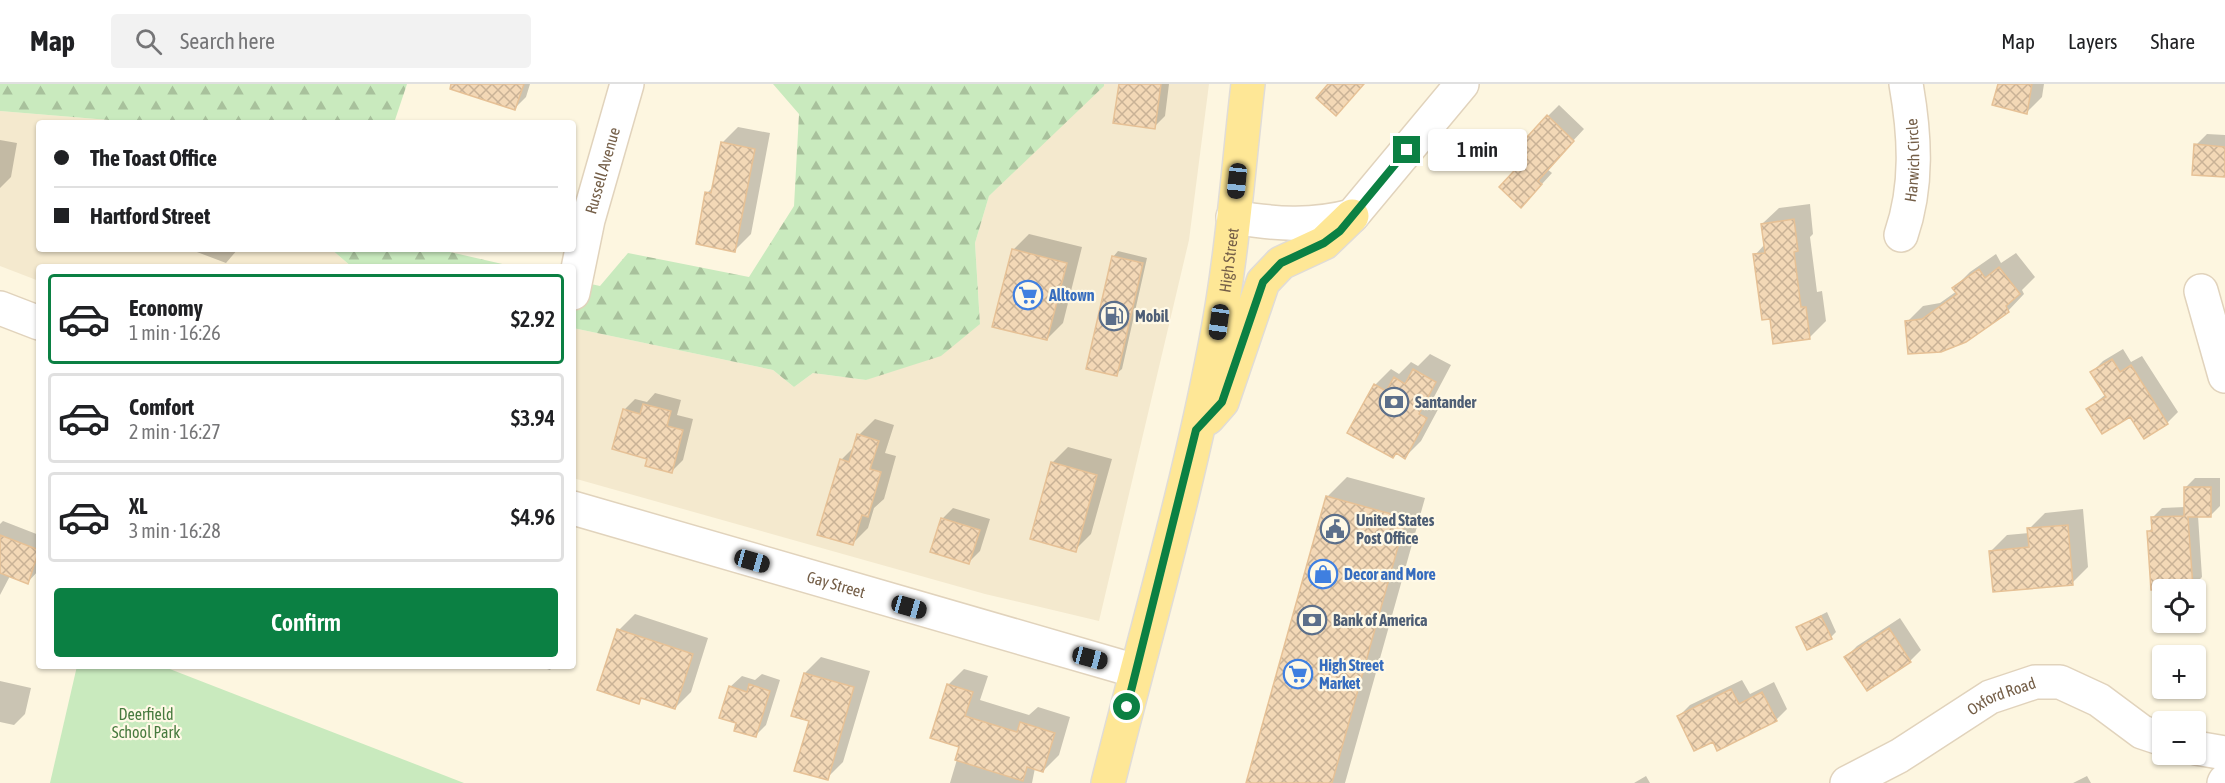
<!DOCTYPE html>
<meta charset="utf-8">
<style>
:root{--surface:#fff;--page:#f2f2f2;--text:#202124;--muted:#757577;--line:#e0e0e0;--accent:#0b8043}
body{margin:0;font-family:"Asap Condensed",sans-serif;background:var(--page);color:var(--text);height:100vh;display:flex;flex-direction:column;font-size:22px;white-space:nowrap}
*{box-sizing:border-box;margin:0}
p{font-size:20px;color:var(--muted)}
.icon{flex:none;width:33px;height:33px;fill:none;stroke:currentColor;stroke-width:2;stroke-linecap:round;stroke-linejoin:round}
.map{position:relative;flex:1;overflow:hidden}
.panel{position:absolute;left:36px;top:180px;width:540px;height:405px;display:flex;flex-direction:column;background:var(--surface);border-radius:6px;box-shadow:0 2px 4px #0004}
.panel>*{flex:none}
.banner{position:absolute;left:36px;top:36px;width:540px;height:132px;border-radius:6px;box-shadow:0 2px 4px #0004;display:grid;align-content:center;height:132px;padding:0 18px;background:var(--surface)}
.fabs{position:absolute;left:2152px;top:495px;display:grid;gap:12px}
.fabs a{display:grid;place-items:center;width:54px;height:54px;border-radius:6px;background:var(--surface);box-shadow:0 2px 4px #0004;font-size:30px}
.end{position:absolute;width:27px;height:27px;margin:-14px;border:8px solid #0b8043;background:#fff;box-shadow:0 0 0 3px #fff}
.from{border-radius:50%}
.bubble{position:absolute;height:42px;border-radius:6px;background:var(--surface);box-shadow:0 2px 4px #0004;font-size:20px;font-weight:600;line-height:42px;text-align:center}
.car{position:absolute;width:18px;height:36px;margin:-18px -9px;border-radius:8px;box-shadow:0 0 4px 2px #0007;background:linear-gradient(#222 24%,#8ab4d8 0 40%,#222 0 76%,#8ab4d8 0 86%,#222 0)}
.banner b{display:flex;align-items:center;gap:21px;height:57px;font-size:22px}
.banner b+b{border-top:2px solid var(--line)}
.banner i{width:15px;height:15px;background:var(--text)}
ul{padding:10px 0 0;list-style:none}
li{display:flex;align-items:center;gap:18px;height:90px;margin:0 12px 9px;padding:0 6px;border:3px solid var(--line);border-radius:6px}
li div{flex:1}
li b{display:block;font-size:22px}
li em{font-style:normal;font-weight:600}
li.on{border-color:var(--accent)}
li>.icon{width:54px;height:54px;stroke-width:1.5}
.button{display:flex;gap:12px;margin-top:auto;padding:12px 18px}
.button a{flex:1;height:69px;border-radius:6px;background:var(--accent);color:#fff;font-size:24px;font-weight:600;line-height:69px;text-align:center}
header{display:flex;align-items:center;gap:36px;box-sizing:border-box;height:84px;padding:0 30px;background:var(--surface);border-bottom:2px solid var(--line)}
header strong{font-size:28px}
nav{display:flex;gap:33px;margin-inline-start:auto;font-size:21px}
.search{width:420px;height:54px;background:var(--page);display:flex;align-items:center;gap:15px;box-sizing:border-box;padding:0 21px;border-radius:6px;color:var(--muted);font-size:22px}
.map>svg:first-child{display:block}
.residential{fill:#f4e9ce}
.green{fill:#c9eabe}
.forest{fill:url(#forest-firs)}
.shadow{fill:#0003}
.building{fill:url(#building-cross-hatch);stroke:#e6c196;stroke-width:1.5}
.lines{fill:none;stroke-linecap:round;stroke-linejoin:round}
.minor-casing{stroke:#e1d3bc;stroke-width:36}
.major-casing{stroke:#e0dcd7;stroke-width:36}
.minor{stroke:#fff;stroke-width:33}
.major{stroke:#fee796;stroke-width:33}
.route{stroke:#0b8043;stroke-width:8}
.labels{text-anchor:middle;stroke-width:4.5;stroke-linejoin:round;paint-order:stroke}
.street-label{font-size:16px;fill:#745e47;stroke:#fff9e6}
.shop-label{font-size:16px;font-weight:bold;fill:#366cbe;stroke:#fff9e6;text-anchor:start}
.service-label{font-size:16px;font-weight:bold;fill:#4e5e75;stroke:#fff9e6;text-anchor:start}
.park-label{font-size:16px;fill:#477a3e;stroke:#fff9e6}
</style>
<header>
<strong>Map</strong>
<div class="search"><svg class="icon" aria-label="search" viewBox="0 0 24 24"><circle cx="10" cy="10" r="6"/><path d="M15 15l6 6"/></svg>Search here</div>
<nav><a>Map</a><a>Layers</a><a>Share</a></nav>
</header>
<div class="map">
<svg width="2225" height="699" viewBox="0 0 2225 699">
<defs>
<pattern id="forest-firs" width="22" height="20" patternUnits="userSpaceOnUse" patternTransform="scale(1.5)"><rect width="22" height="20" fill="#c9eabe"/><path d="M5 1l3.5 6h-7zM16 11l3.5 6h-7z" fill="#a8c19c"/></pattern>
<pattern id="building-cross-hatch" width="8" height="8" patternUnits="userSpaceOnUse" patternTransform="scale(1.5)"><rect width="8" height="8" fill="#f3d8b6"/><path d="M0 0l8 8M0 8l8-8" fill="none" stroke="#c9b296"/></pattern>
</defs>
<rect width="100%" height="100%" fill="#fdf6e0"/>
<!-- residential -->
<path class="residential" d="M1104,0H1209L1189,156L1099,537L985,510L573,394V244L773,286L794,303L813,289L866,296L980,239L975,159L989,112Z
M0,27L145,39H39V165H331L352,183H39V197L0,182Z"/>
<!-- green -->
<path class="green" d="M77,582H162L464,699H50Z"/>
<!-- forest -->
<path class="forest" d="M0,0H407L394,39H145L0,27Z
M773,0H1104V2L989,112L975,159L980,240L941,272L866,296L813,289L794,303L773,286L573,244V196L600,202L628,169L749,193L794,122L799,30Z
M331,165H437L515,183H352Z"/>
<!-- shadow -->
<path class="shadow" d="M494,0H530L526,13L515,24Z
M1120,0H1169L1165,32L1154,43Z
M2000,0H2044L2042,13L2026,29Z
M1559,21L1584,45L1547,85L1552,89L1532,111L1529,73L1548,32Z
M738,43L770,49L751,150L735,166L707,109L714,102L722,59Z
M2207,50L2225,51V92L2196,61Z
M0,56L17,59L11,93L0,104Z
M1810,120L1813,150L1810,153L1817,208L1822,207L1826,237L1810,253L1771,233L1755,171L1765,160L1762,140L1779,124Z
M1029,150L1082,163L1063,239L1047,255L1013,166Z
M189,165H238L226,179Z
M1118,167L1147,174L1122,285L1116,290L1113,173Z
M2016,169L2035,193L2022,206L2024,210L2008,227L1907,238L1923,222L1940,219L1957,207L1954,204L1970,188L1996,170L2001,179Z
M2123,265L2131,278L2142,272L2178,328L2167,339L2131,330L2088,325L2106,310L2092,288L2103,277Z
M1430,270L1451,281L1434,313L1442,318L1421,357L1405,373L1397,368L1393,372L1375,301L1391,285L1399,290L1411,278L1418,282Z
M655,309L681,316L677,331L693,335L683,376L672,387L649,373L624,326L635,315L647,318Z
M875,335L894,341L885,369L896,372L884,415L874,424L868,444L852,460L841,376L856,361L859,351Z
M1068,363L1112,375L1091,450L1075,466L1052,379Z
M1347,393L1425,414L1345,699H1247L1327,413Z
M2195,394H2220V422L2211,431L2198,432L2202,493L2193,502L2148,448L2153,443L2152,434L2162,424L2185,423V404Z
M953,424L990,435L980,467L969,478L942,435Z
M2083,425L2088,483L2072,499L1991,467L2007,451L2029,449V445L2045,429Z
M3,437L39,451V486L27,499L10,492L0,511V440Z
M1827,528L1836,548L1831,553L1798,543Z
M635,530L708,554L691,608L675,624L643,613L638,619L619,546Z
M1900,534L1921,566L1910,577L1867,605L1846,573L1857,562Z
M821,573L870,587L843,678L827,694L810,636L805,589Z
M538,582H553L550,586Z
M964,585L988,592L980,616L1029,631L1038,623L1070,633L1059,671L1043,687L1035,684L1032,699H950L961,662L948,601Z
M762,590L780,596L766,641L755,652L738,638L730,603L742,592L755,596Z
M1742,596L1750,610L1774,598L1787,625L1776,636L1679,632L1690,621Z
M0,597L31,604L25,630L14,641L0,638Z
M1646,692L1650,699H1634Z
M2087,692L2091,699H2073Z"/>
<!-- building -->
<path class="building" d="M451,0H524L515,26L450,5Z
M1119,0H1161L1155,45L1113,39Z
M1328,0H1364L1336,32L1316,14Z
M1998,0H2032L2027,30L1992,21Z
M1547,31L1574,57L1538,97L1542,100L1521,124L1499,103L1527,73L1517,64Z
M721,58L755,65L735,168L696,160L705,108L711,109Z
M2194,60L2225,63V93L2192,91Z
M1794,135L1798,167L1794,168L1801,223H1806L1810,255L1773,260L1770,235L1762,236L1753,170L1765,169L1761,140Z
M1012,165L1067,179L1047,256L992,243Z
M1112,172L1143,179L1117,292L1086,285Z
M1999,183L2020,210L2006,222L2009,228L1966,258L1941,268L1908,270L1905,237L1922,235L1957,210L1952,204L1979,185L1985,194Z
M2112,275L2120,288L2131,281L2168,340L2144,355L2130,333L2102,350L2086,325L2106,313L2090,288Z
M1413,285L1436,298L1419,330L1427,334L1405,375L1396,369L1393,374L1347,349L1374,300L1386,307L1394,293L1405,300Z
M643,320L671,327L667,342L683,346L672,389L645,382L647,375L612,365L623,325L640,330Z
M857,350L879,357L870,385L881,388L868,433L862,431L853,461L817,451L840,375L849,378Z
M1051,378L1097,391L1076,468L1030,455Z
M2184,403H2211V433H2188L2193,504L2151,506L2147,447H2152L2151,433L2184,432Z
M1326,412L1406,434L1332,699H1246Z
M941,434L980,446L969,480L930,468Z
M2068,441L2073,501L1993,508L1989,467L2029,463L2027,444Z
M0,451L39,466L28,500L0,489Z
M1821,532L1832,555L1807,566L1796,543Z
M1889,544L1911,578L1867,607L1844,573Z
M617,545L693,570L675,625L641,614L639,620L597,606Z
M804,589L854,603L828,696L794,687L809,637L791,632Z
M749,600L770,607L756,653L734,647L736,639L719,634L729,602L747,608Z
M947,600L973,608L965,632L1017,648L1020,638L1055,649L1043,688L1027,683L1023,697L955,676L959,663L930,654Z
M1731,605L1739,620L1762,608L1777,637L1717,667L1713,658L1694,667L1677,632Z"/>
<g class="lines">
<!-- minor casing -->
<g class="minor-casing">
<g id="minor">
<path d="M1233,133C1274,140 1311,143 1352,132L1462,0"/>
<path id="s1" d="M1901,151C1918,102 1915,51 1906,0"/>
<path d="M2201,207L2225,292"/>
<path id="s2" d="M573,209L588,136L627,0"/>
<path d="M0,224L39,239"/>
<path id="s3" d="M573,424L1136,587"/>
<path d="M2196,664L2225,669"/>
<path id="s4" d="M1847,699L1899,672L1990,613L2035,598H2060L2099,616L2142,648L2163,655"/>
<path d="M2224,699L2225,697"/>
</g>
</g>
<!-- major casing -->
<g class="major-casing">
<g id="major">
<path d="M1208,334L1222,318L1263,198L1281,179L1324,159L1352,132"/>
<path id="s5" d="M1108,699C1144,554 1187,409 1215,262C1232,176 1238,87 1248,0"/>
</g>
</g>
<!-- minor -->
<use href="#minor" class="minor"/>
<!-- major -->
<use href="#major" class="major"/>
</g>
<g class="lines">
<!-- route -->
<path class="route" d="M1127,623L1196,346L1222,318L1263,198L1281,179L1324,159L1340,147L1407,66"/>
</g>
<!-- icons -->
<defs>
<g id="supermarket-ring" transform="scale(1.5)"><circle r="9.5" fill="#fff9e6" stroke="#3f7fe0" stroke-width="1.5"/><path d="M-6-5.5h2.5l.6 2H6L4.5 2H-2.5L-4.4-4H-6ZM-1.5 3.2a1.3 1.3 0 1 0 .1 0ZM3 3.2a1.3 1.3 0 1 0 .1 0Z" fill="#3f7fe0"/></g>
<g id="fuel-ring" transform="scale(1.5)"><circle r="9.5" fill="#fff9e6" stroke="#5c6f8a" stroke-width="1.5"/><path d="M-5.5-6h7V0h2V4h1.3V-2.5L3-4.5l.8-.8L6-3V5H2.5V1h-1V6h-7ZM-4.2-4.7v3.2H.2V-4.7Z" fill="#5c6f8a"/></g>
<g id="bank-ring" transform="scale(1.5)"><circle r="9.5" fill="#fff9e6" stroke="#5c6f8a" stroke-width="1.5"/><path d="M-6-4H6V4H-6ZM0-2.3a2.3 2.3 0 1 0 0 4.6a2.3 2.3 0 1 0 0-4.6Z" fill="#5c6f8a"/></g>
<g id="civic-ring" transform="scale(1.5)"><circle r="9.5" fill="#fff9e6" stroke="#5c6f8a" stroke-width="1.5"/><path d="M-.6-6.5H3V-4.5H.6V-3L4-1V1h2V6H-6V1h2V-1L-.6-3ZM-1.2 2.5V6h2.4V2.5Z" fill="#5c6f8a"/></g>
<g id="shop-ring" transform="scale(1.5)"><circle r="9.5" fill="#fff9e6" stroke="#3f7fe0" stroke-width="1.5"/><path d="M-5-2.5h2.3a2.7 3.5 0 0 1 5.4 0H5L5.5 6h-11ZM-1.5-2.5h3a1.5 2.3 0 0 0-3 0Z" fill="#3f7fe0"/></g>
</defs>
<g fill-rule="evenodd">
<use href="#supermarket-ring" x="1028" y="211"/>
<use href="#fuel-ring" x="1114" y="232"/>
<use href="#bank-ring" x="1394" y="318"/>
<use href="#civic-ring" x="1335" y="445"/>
<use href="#shop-ring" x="1323" y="490"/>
<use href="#bank-ring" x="1312" y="536"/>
<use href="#supermarket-ring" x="1298" y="590"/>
</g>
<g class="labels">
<!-- street labels -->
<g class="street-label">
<text dy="6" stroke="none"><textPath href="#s1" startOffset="76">Harwich Circle</textPath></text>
<text dy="6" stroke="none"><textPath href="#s2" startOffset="126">Russell Avenue</textPath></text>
<text dy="6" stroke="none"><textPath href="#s5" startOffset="537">High Street</textPath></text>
<text dy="6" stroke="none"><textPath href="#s3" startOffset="274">Gay Street</textPath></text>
<text dy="6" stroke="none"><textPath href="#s4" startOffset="178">Oxford Road</textPath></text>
</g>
<!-- shop labels -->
<g class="shop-label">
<text x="1049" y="217">Alltown</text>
<text x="1344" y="496">Decor and More</text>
<text x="1319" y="587">High Street<tspan x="1319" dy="18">Market</tspan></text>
</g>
<!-- service labels -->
<g class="service-label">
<text x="1135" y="238">Mobil</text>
<text x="1415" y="324">Santander</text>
<text x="1356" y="442">United States<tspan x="1356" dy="18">Post Office</tspan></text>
<text x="1333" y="542">Bank of America</text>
</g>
<!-- park labels -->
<g class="park-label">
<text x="146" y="636">Deerfield<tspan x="146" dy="18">School Park</tspan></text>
</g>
</g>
</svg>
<div class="fabs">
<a><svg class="icon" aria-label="locate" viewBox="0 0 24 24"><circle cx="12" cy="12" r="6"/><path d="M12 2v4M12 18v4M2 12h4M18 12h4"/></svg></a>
<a>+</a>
<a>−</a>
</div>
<i class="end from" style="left:1127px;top:623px"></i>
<i class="end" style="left:1407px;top:66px"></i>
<div class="bubble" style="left:1428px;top:45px;width:99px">1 min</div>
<i class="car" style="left:1237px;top:97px;rotate:186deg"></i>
<i class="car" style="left:1219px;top:238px;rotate:188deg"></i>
<i class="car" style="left:752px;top:477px;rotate:106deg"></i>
<i class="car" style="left:909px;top:523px;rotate:106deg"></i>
<i class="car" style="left:1090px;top:574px;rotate:105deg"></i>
<div class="banner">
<b><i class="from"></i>The Toast Office</b>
<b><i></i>Hartford Street</b>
</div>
<section class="panel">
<ul>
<li class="on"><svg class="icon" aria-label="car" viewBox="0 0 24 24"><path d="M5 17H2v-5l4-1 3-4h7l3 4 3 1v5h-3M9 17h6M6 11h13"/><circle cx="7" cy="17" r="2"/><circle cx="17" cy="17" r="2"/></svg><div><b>Economy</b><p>1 min · 16:26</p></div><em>$2.92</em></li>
<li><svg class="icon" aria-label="car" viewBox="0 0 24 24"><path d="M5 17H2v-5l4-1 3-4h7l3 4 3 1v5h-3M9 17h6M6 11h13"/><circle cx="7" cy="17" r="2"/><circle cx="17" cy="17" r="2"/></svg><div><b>Comfort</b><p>2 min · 16:27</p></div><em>$3.94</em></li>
<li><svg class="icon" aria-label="car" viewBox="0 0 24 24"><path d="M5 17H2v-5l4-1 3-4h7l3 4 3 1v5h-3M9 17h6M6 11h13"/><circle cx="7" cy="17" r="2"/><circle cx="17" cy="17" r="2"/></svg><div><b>XL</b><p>3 min · 16:28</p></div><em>$4.96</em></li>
</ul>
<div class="button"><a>Confirm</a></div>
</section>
</div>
